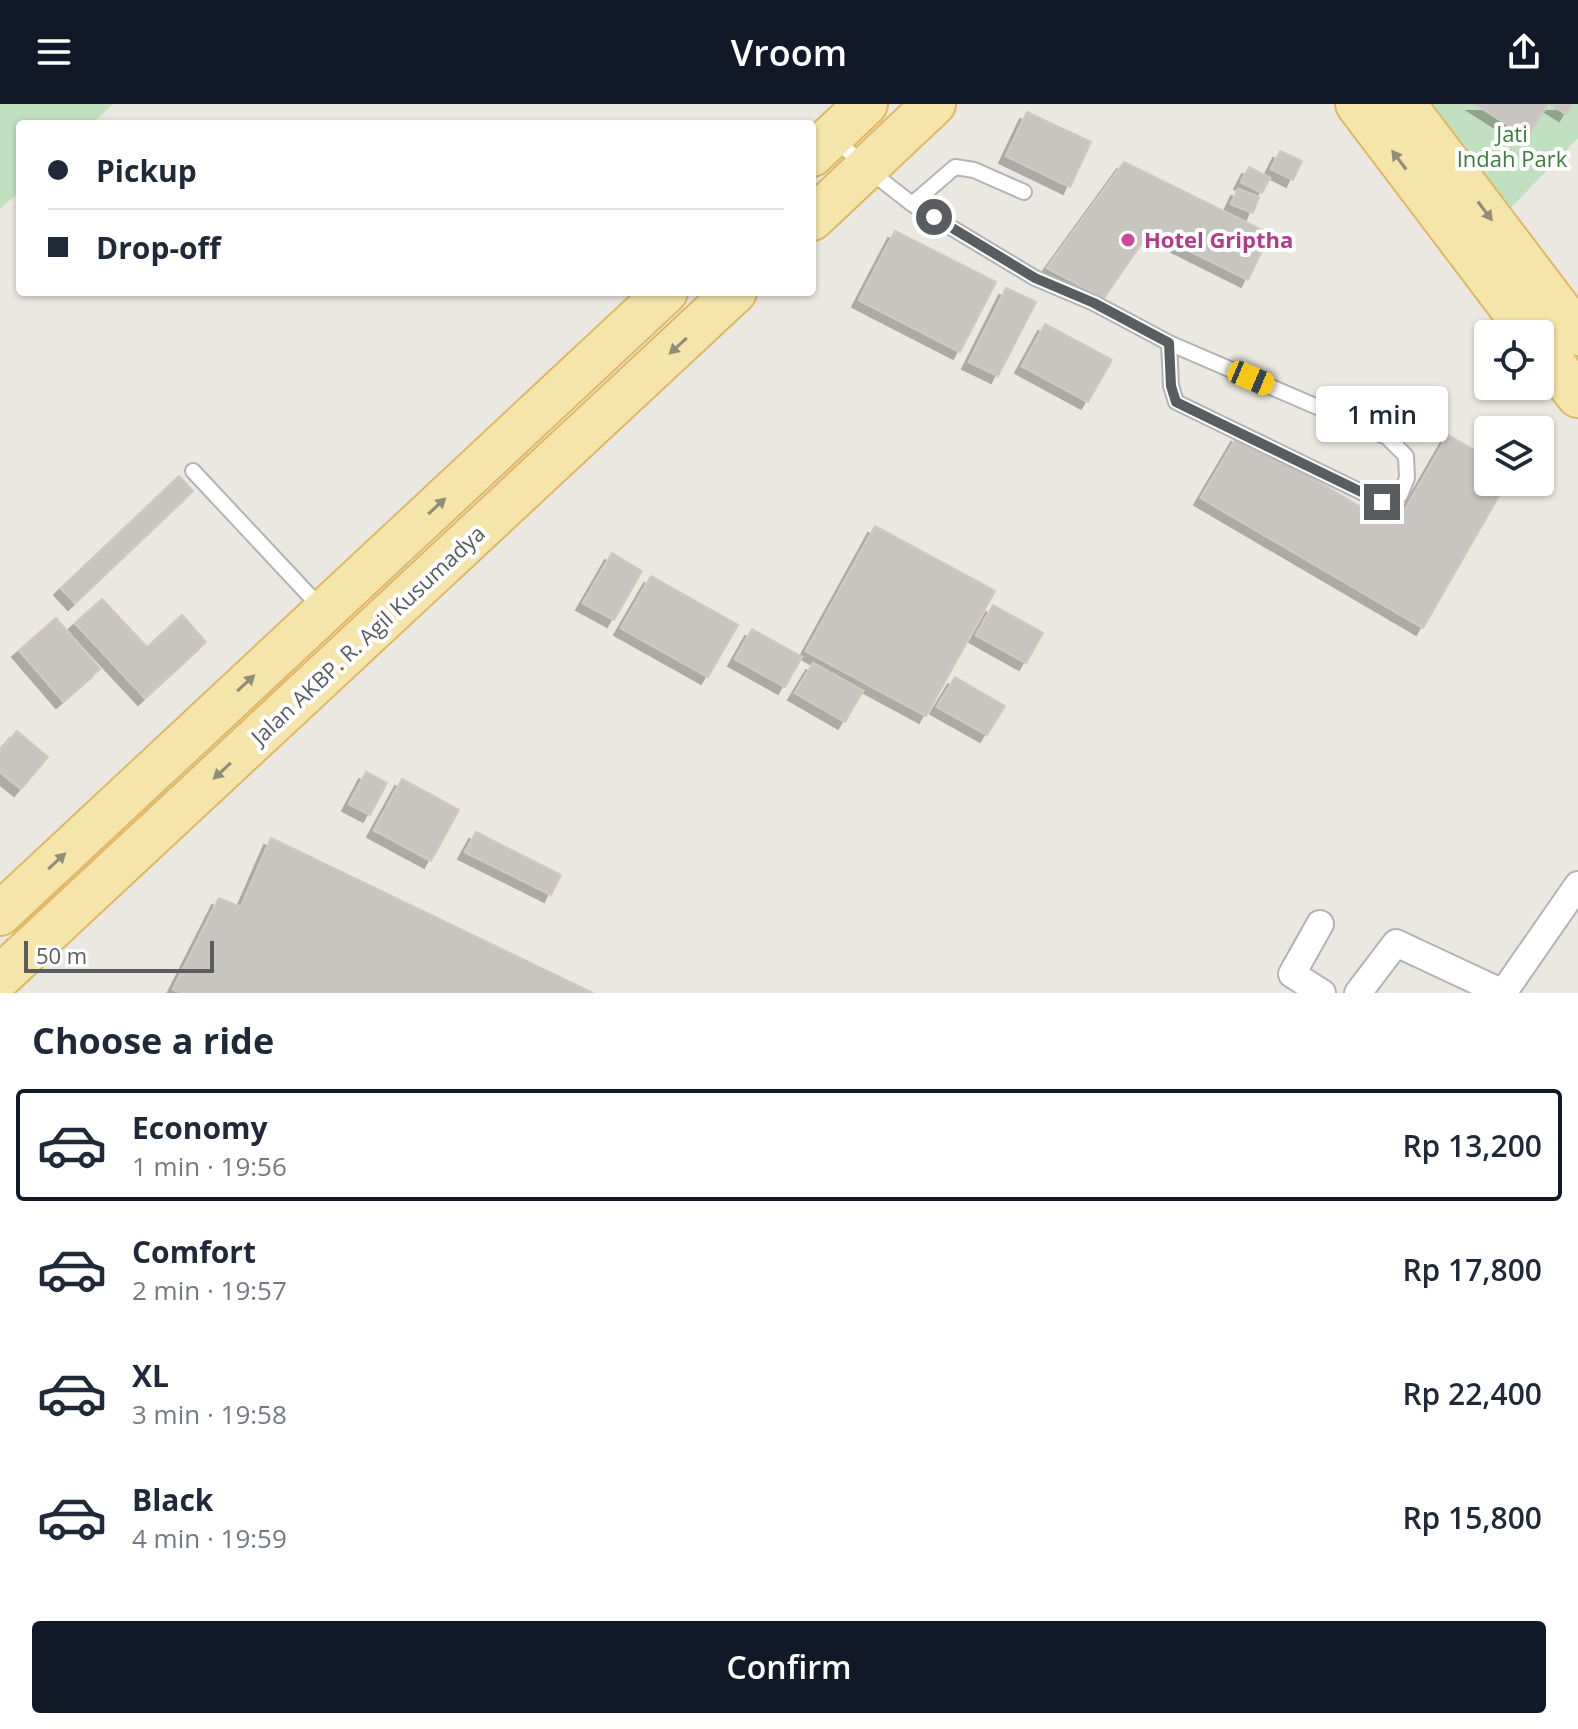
<!DOCTYPE html>
<meta charset="utf-8">
<style>
:root{--surface:#fff;--page:#f2f2f3;--text:#1f2937;--muted:#747a83;--line:#e0e1e3;--accent:#111827}
body{margin:0;font-family:"Open Sans",sans-serif;background:var(--page);color:var(--text);height:100vh;display:flex;flex-direction:column;font-size:30px;white-space:nowrap}
*{box-sizing:border-box;margin:0}
p{font-size:26px;color:var(--muted)}
.icon{flex:none;width:44px;height:44px;fill:none;stroke:currentColor;stroke-width:2;stroke-linecap:round;stroke-linejoin:round}
.map{position:relative;height:889px;overflow:hidden}
.side{display:flex;flex-direction:column;background:var(--surface);flex:1}
.side>*{flex:none}
.top-card{position:absolute;left:16px;top:16px;width:800px;height:176px;border-radius:8px;box-shadow:0 2px 6px #0004;display:grid;align-content:center;height:176px;padding:0 32px;background:var(--surface)}
.fabs{position:absolute;left:1474px;top:216px;display:grid;gap:16px}
.fabs a{display:grid;place-items:center;width:80px;height:80px;border-radius:8px;background:var(--surface);box-shadow:0 2px 6px #0004;font-size:40px}
.scale{position:absolute;left:24px;bottom:20px;width:190px;box-sizing:border-box;padding-left:8px;border:4px solid #595d60;border-top:0;font-size:22px;line-height:28px;white-space:nowrap;color:#595d60;-webkit-text-stroke:6px #fff;paint-order:stroke}
.end{position:absolute;width:36px;height:36px;margin:-18px;border:10px solid #595d60;background:#fff;box-shadow:0 0 0 4px #fff}
.from{border-radius:50%}
.bubble{position:absolute;height:56px;border-radius:8px;background:var(--surface);box-shadow:0 2px 6px #0004;font-size:26px;font-weight:600;line-height:56px;text-align:center}
.car{position:absolute;width:24px;height:48px;margin:-24px -12px;border-radius:10px;box-shadow:0 0 6px 2px #0007;background:linear-gradient(#f5c518 24%,#345 0 40%,#f5c518 0 76%,#345 0 86%,#f5c518 0)}
.top-card b{display:flex;align-items:center;gap:28px;height:76px;font-size:30px}
.top-card b+b{border-top:2px solid var(--line)}
.top-card i{width:20px;height:20px;background:var(--text)}
ul{padding:0;list-style:none}
li{display:flex;align-items:center;gap:24px;height:112px;margin:0 16px 12px;padding:0 16px;border:4px solid transparent;border-radius:8px}
li div{flex:1}
li b{display:block;font-size:30px}
li em{font-style:normal;font-weight:600}
li.active{border-color:var(--accent)}
li>.icon{width:72px;height:72px;stroke-width:1.5}
h2{padding:0 32px;font-size:36px;line-height:96px}
.action{display:flex;gap:16px;margin-top:auto;padding:16px 32px}
.action a{flex:1;height:92px;border-radius:8px;background:var(--accent);color:#fff;font-size:32px;font-weight:600;line-height:92px;text-align:center}
header{display:flex;justify-content:space-between;align-items:center;height:104px;padding:0 32px;background:var(--accent);color:#fff;font-size:36px;font-weight:600}
.map>svg:first-child{display:block}
.green{fill:#c1e0c0}
.building{fill:#c8c5c0;stroke:#cec9c0;stroke-width:2;filter:url(#shadow)}
.lines{fill:none;stroke-linecap:round;stroke-linejoin:round}
.lane-casing{stroke:#b1b4b7;stroke-width:18}
.street-casing{stroke:#b1b4b7;stroke-width:30}
.primary-casing{stroke:#e0b764;stroke-width:46}
.lane{stroke:#fff;stroke-width:14}
.street{stroke:#fff;stroke-width:26}
.primary{stroke:#f5e5ab;stroke-width:42}
.oneway{fill:#908d7a}
.route{stroke:#595d60;stroke-width:10}
.hotel-dot{fill:#d1479c;stroke:#fff;stroke-width:3}
.labels{text-anchor:middle;stroke-width:8;stroke-linejoin:round;paint-order:stroke}
.park-label{font-size:22px;fill:#3d7c3d;stroke:#fff}
.hotel-label{font-size:22px;font-weight:bold;fill:#b23c85;stroke:#fff;text-anchor:start}
.street-label{font-size:22px;fill:#595d60;stroke:#fff}
</style>
<header><svg class="icon" aria-label="menu" viewBox="0 0 24 24"><path d="M4 6h16M4 12h16M4 18h16"/></svg>Vroom<svg class="icon" aria-label="share" viewBox="0 0 24 24"><path d="M12 15V3M7 8l5-5 5 5M5 13v7h14v-7"/></svg></header>
<div class="map">
<svg width="1578" height="889" viewBox="0 0 1578 889">
<defs>
<filter id="shadow"><feDropShadow dx="-7" dy="7" stdDeviation="0" flood-color="#0004"/></filter>
</defs>
<rect width="100%" height="100%" fill="#ebe8e1"/>
<!-- green -->
<path class="green" d="M0,0H113L92,20H20V87L0,105Z
M1424,0H1578V34L1509,106Z"/>
<!-- building -->
<path class="building" d="M1475,0H1548L1527,33Z
M1550,0H1572L1566,10Z
M1027,8L1091,38L1070,83L1006,52Z
M1280,47L1302,57L1293,76L1271,65Z
M1124,58L1270,130L1248,176L1150,127L1104,194L1047,164Z
M1249,63L1270,74L1262,89L1241,78Z
M1238,85L1259,93L1253,109L1231,100Z
M895,127L996,178L960,248L859,196Z
M1006,184L1036,198L998,272L969,258Z
M1045,220L1112,256L1088,298L1022,262Z
M1238,331L1395,423L1448,331L1488,354V378H1507L1423,524L1201,394Z
M179,372L193,387L75,499L61,484Z
M875,422L995,487L926,612L806,547Z
M612,449L642,467L614,516L583,499Z
M651,472L738,521L708,573L621,524Z
M102,495L147,543L182,511L206,538L145,594L75,519Z
M993,501L1043,529L1026,559L976,531Z
M56,514L100,565L63,597L19,546Z
M752,525L802,553L785,583L735,555Z
M813,559L863,587L845,618L795,589Z
M955,573L1005,602L987,631L937,603Z
M17,627L48,653L21,685L0,668V647Z
M366,668L387,679L370,711L349,700Z
M402,675L459,706L431,757L374,726Z
M476,728L561,771L551,791L465,748Z
M271,734L593,889H181L173,885L219,794L241,803Z"/>
<g class="lines">
<!-- lane casing -->
<g class="lane-casing">
<path id="lane" d="M835,34L866,64L912,100L1035,174L1094,199L1169,239L1387,333L1406,352L1407,374L1400,391L1382,398L1176,298L1171,282L1169,239
M912,100L955,63L974,66L1024,88
M193,367L321,504"/>
</g>
<!-- street casing -->
<g class="street-casing">
<path id="street" d="M1320,820L1292,870L1322,889
M1358,889L1396,839L1503,889
M1503,889L1578,781"/>
</g>
<!-- primary casing -->
<g class="primary-casing">
<path id="primary" d="M1357,0L1531,230
M1404,0L1578,230
M812,51L866,0
M812,115L934,0
M1540,242L1578,292
M0,810L666,188
M0,873L735,188"/>
</g>
<!-- lane -->
<use href="#lane" class="lane"/>
<!-- street -->
<use href="#street" class="street"/>
<!-- primary -->
<use href="#primary" class="primary"/>
</g>
<!-- one-way arrows -->
<defs><path id="oneway-solid" d="M-6-.8H1V-3.2L6.5 0L1 3.2V.8H-6Z" transform="scale(2)"/></defs>
<g class="oneway">
<use href="#oneway-solid" transform="translate(1399 56) rotate(-127)"/>
<use href="#oneway-solid" transform="translate(1485 107) rotate(53)"/>
<use href="#oneway-solid" transform="translate(678 242) rotate(137)"/>
<use href="#oneway-solid" transform="translate(437 402) rotate(-43)"/>
<use href="#oneway-solid" transform="translate(246 579) rotate(-43)"/>
<use href="#oneway-solid" transform="translate(222 667) rotate(137)"/>
<use href="#oneway-solid" transform="translate(57 757) rotate(-43)"/>
</g>
<g class="lines">
<!-- route -->
<path class="route" d="M934,113L1035,174L1094,199L1169,239L1171,282L1176,298L1382,398"/>
</g>
<!-- markers -->
<circle class="hotel-dot" cx="1128" cy="136" r="8"/>
<g class="labels">
<!-- park labels -->
<g class="park-label">
<text x="1512" y="38">Jati<tspan x="1512" dy="25">Indah Park</tspan></text>
</g>
<!-- hotel labels -->
<g class="hotel-label">
<text x="1144" y="144">Hotel Griptha</text>
</g>
<!-- street labels -->
<g class="street-label">
<text transform="translate(368 531) rotate(-43)" y="8">Jalan AKBP. R. Agil Kusumadya</text>
</g>
</g>
</svg>
<div class="fabs">
<a><svg class="icon" aria-label="locate" viewBox="0 0 24 24"><circle cx="12" cy="12" r="6"/><path d="M12 2v4M12 18v4M2 12h4M18 12h4"/></svg></a>
<a><svg class="icon" aria-label="layers" viewBox="0 0 24 24"><path d="M12 4l9 5-9 5-9-5zM3 14l9 5 9-5"/></svg></a>
</div>
<div class="scale">50 m</div>
<i class="end from" style="left:934px;top:113px"></i>
<i class="end" style="left:1382px;top:398px"></i>
<div class="bubble" style="left:1316px;top:282px;width:132px">1 min</div>
<i class="car" style="left:1251px;top:274px;rotate:113deg"></i>
<div class="top-card">
<b><i class="from"></i>Pickup</b>
<b><i></i>Drop-off</b>
</div>
</div>
<section class="side">
<h2>Choose a ride</h2>
<ul>
<li class="active"><svg class="icon" aria-label="car" viewBox="0 0 24 24"><path d="M5 17H2v-5l4-1 3-4h7l3 4 3 1v5h-3M9 17h6M6 11h13"/><circle cx="7" cy="17" r="2"/><circle cx="17" cy="17" r="2"/></svg><div><b>Economy</b><p>1 min · 19:56</p></div><em>Rp 13,200</em></li>
<li><svg class="icon" aria-label="car" viewBox="0 0 24 24"><path d="M5 17H2v-5l4-1 3-4h7l3 4 3 1v5h-3M9 17h6M6 11h13"/><circle cx="7" cy="17" r="2"/><circle cx="17" cy="17" r="2"/></svg><div><b>Comfort</b><p>2 min · 19:57</p></div><em>Rp 17,800</em></li>
<li><svg class="icon" aria-label="car" viewBox="0 0 24 24"><path d="M5 17H2v-5l4-1 3-4h7l3 4 3 1v5h-3M9 17h6M6 11h13"/><circle cx="7" cy="17" r="2"/><circle cx="17" cy="17" r="2"/></svg><div><b>XL</b><p>3 min · 19:58</p></div><em>Rp 22,400</em></li>
<li><svg class="icon" aria-label="car" viewBox="0 0 24 24"><path d="M5 17H2v-5l4-1 3-4h7l3 4 3 1v5h-3M9 17h6M6 11h13"/><circle cx="7" cy="17" r="2"/><circle cx="17" cy="17" r="2"/></svg><div><b>Black</b><p>4 min · 19:59</p></div><em>Rp 15,800</em></li>
</ul>
<div class="action"><a>Confirm</a></div>
</section>
